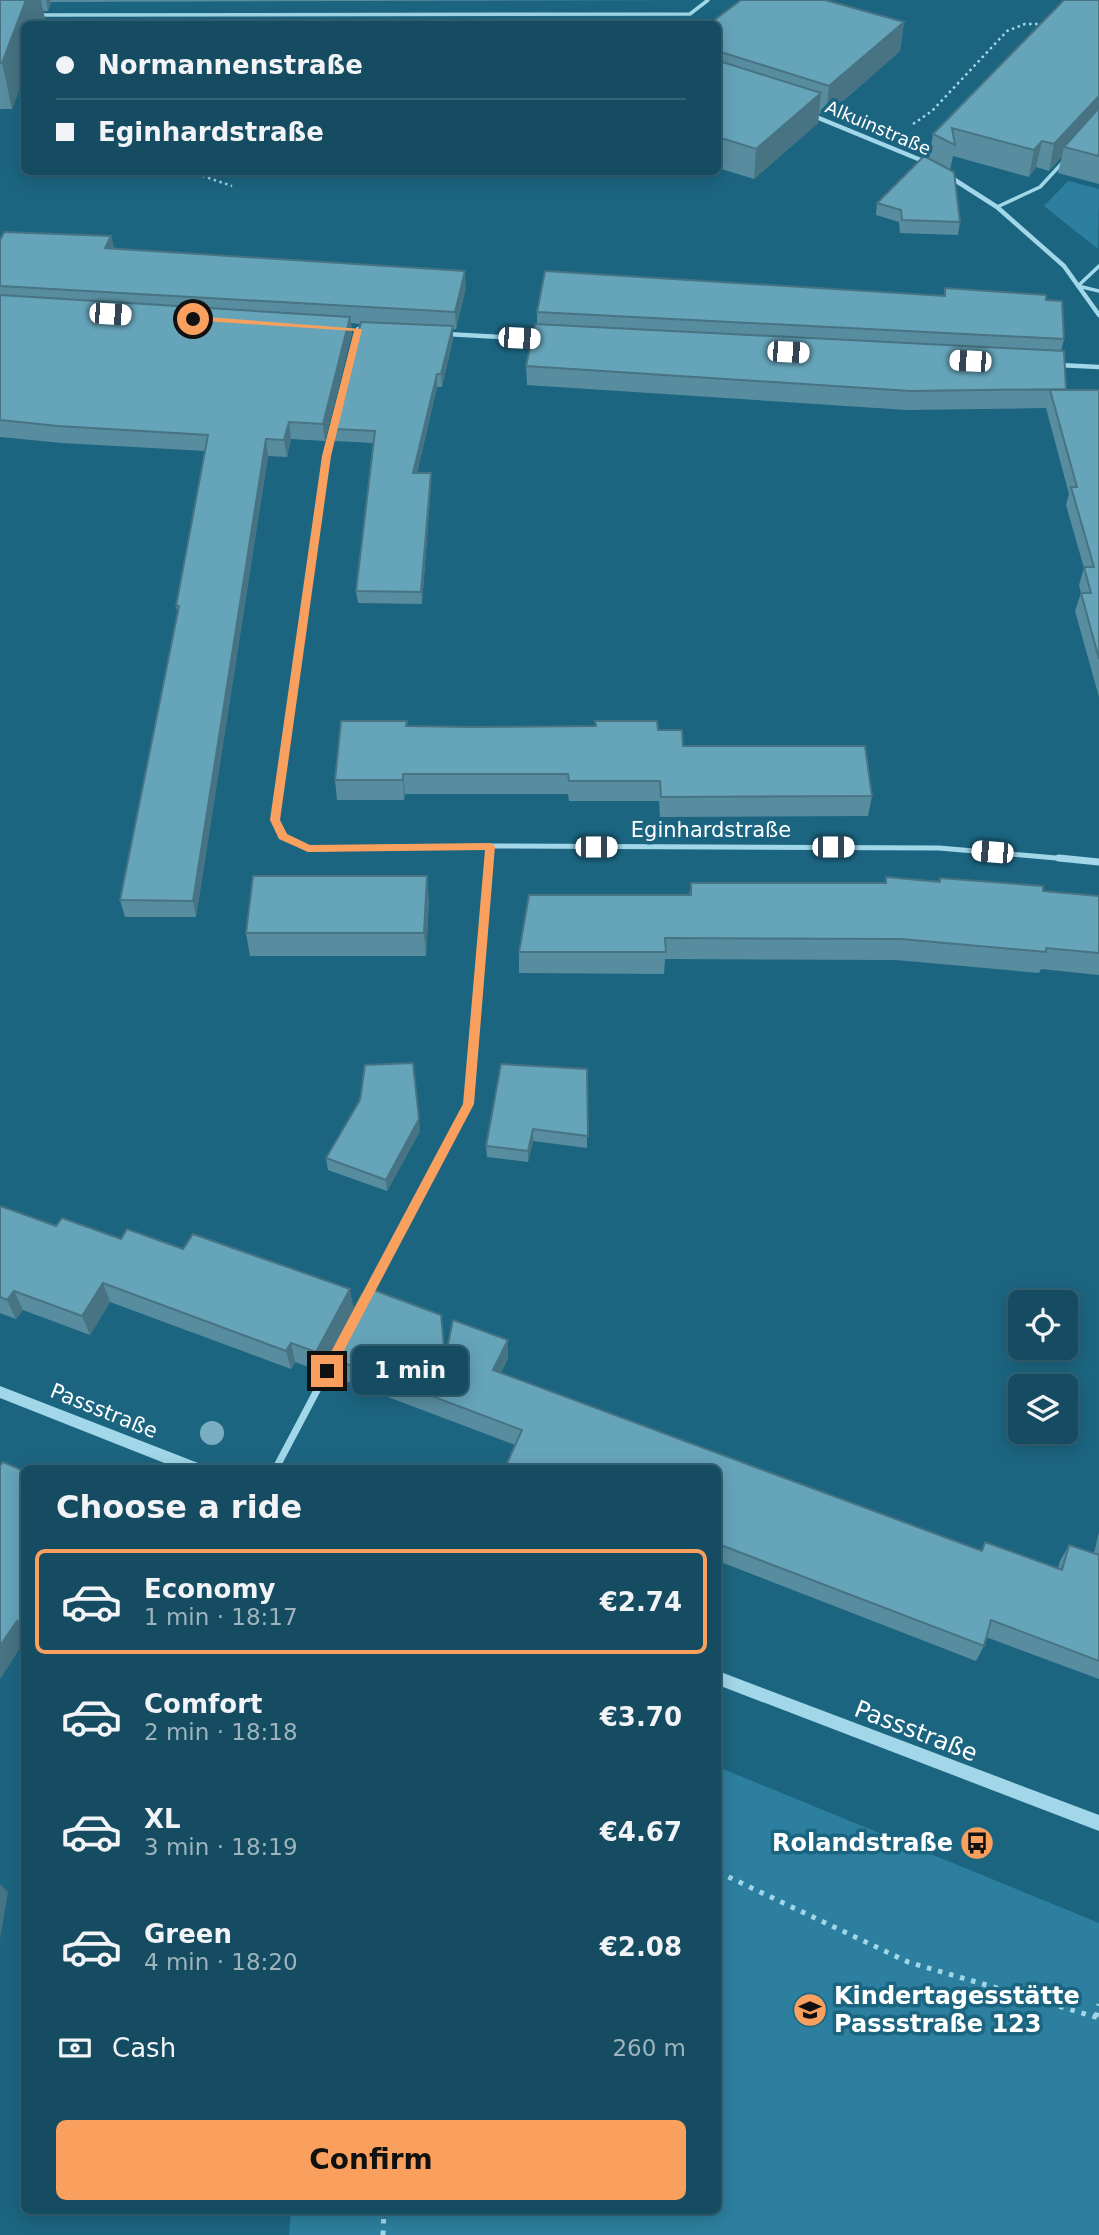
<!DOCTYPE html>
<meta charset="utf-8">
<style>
:root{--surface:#154c61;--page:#22566a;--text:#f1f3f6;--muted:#9db4bd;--line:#346376;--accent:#faa05e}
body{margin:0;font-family:"DejaVu Sans",sans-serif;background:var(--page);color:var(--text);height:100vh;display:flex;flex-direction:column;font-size:26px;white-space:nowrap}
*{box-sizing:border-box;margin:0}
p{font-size:23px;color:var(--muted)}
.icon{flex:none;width:38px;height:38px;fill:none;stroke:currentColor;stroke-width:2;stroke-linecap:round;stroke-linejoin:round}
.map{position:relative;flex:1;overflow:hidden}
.sheet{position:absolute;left:21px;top:1465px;width:700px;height:749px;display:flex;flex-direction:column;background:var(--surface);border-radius:10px;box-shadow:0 4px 18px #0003,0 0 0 2px var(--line)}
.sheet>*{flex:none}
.hud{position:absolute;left:21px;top:21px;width:700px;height:154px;border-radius:10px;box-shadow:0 4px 18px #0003,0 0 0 2px var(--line);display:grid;align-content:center;height:154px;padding:0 35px;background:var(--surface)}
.buttons{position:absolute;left:1008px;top:1290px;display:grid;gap:14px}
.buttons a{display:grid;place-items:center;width:70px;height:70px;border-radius:10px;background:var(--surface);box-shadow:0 4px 18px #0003,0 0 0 2px var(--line);font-size:35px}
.end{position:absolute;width:32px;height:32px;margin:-16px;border:9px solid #faa05e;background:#111;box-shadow:0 0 0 4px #111}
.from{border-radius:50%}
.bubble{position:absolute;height:49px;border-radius:10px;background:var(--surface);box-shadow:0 4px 18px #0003,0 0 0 2px var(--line);font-size:23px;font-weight:600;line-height:49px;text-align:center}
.car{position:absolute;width:21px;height:42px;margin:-21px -10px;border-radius:9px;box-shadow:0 0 5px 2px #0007;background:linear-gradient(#fff 24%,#345 0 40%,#fff 0 76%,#345 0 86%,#fff 0)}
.hud b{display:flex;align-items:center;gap:24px;height:66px;font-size:26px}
.hud b+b{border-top:2px solid var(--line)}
.hud i{width:18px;height:18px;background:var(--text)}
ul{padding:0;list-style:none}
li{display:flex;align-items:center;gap:21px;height:105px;margin:0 14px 10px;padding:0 21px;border:4px solid transparent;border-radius:10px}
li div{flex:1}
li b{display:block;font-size:26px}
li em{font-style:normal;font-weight:600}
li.on{border-color:var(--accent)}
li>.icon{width:63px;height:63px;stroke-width:1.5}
h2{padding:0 35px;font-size:32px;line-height:84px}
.pay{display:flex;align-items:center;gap:18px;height:77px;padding:0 35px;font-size:26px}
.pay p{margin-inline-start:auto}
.primary-button{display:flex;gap:14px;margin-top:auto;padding:14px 35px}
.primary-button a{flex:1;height:80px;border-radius:10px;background:var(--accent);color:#111;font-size:28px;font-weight:600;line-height:80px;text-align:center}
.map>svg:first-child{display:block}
.green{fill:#2c7f9e}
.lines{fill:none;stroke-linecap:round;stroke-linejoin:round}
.path-far1{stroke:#a1d7e9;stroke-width:2.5;stroke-dasharray:2.5 3.5;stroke-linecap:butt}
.path{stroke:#a1d7e9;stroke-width:5;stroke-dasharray:4.5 7;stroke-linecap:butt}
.service{stroke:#a1d7e9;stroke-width:3.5}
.minor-far2{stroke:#a1d7e9;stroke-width:4.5}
.minor-far1{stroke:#a1d7e9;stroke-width:5}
.minor{stroke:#a1d7e9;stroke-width:7}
.tertiary{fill:#a1d7e9;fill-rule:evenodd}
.tree{fill:#79aec2}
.wall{fill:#588da0}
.shaded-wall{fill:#477382}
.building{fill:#66a4ba;stroke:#477382;stroke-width:2}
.route{fill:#faa05e}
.labels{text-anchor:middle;stroke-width:7;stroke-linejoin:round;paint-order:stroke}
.far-street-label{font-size:18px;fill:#fff;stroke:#1c6581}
.street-label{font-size:21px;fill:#fff;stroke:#1c6581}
.near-street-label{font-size:24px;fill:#fff;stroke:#1c6581}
.near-poi-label{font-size:24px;font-weight:bold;fill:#fff;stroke:#1c6581;text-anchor:end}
</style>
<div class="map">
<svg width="1099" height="2235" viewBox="0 0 1099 2235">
<rect width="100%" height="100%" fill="#1c6581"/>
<!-- green -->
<path class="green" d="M1068,181L1099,189L1098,249L1044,206Z
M718,1767L1099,1923V2235H289L291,2210H718Z"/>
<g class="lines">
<!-- path-far1 -->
<path class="path-far1" d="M913,124L932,111L1007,31L1025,24H1046
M191,172L232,186"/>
<!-- path -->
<path class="path" d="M718,1872L908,1962L1099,2018
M1096,2017L1099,2004
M383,2235L384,2210"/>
<!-- service -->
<path class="service" d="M38,15L690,14L708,0
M997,207L1040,187L1065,160
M1078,286L1099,266
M1078,286L1099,291"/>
<!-- minor-far2 -->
<path class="minor-far2" d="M809,114L928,163
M947,175L997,207L1064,266L1099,315
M446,334L539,339
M1058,365L1099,367
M345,380L358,329"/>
<!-- minor-far1 -->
<path class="minor-far1" d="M346,378L326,456L275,819L283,836L308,849L490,846L939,848L1079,860
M489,860L490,846"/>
<!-- minor -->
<path class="minor" d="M1059,858L1099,862
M363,1304L469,1104L489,858
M276,1468L334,1358"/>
<!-- tertiary -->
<path class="tertiary" d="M0,1386L198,1463L200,1468H177L0,1398Z
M718,1671L1099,1815V1831L718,1685Z"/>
</g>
<!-- trees -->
<circle class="tree" cx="212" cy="1433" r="12"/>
<!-- wall -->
<path class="wall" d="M0,0H687L51,2L48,11H43L45,19L24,24V76L12,109H0Z
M1062,0H1099V184L1058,173L1062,156L1049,171L1036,167L1029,177L953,156L950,170L960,222L958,235L900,233L899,222L876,215L877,203L929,158L933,134L1064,0Z
M904,22L900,51L826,116L819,113L818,123L754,179L718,168V24Z
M111,236L114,248L466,287L456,329H453V339L442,387H437L417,473L431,485L422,604L358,603L356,591L373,443L335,441L334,429L360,324L351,323L352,333L325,441L291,439L287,457L268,456L196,917H125L120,900L178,615L176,606L205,451L62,443L0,437V240Z
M945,288L1046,300L1064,339L1061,351L1066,390H1099V697L1075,611L1081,593L1079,585L1084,568L1066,505L1069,494L1046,408L907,410L527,385L526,366L537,324V312L944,296Z
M407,721V726L658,730L683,746L872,796L868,816L660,817L659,801H569L568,794H405L404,800H337L335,780Z
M886,877L939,881L940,878L1043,891L1099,896V975L1041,969L1039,973L896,960L665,959L664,974L519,973V952L689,895L691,883H885Z
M429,899L426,956H250L246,933Z
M587,1069V1148L533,1141L528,1162L487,1157L486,1146Z
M420,1131L387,1191L328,1170L326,1158Z
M0,1206L56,1226L121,1239L354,1309L320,1371L295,1362L291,1369L110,1302L90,1335L23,1310L16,1319L0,1313Z
M328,1357L508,1358L501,1373L981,1551L985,1542L1058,1568L1060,1561L1069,1545L1094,1553L1099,1532V1679L986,1637L984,1646L976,1661L718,1561V1468H507V1463L515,1445L332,1376Z
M24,1471V1641L0,1679Z"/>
<!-- shaded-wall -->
<path class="shaded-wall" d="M26,0H41L45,19L43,24H24V76L12,109L2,63Z
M46,0H50L51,2L48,11Z
M904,22L900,51L826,116L829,86Z
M721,52L719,81L718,82V53Z
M821,93L818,123L754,179L756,149Z
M1099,96V114L1064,147L1062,156L1049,171L1054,144Z
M1042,141L1036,167L1029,177L1034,150Z
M111,236L115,253L105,248Z
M465,271L466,287L456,329L455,312Z
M350,317L352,333L325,441L323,424Z
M453,326V339L442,387L441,374Z
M437,374V387L414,485L413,473Z
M289,422L291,439L287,457L284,440Z
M266,439L268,456L196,917L193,901Z
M431,473V485L422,604L421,592Z
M403,774L405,794L404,800L403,780Z
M427,876L429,899L426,956L424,933Z
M419,1119L420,1131L387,1191L386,1180Z
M533,1129V1141L528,1162V1151Z
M103,1283L110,1302L90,1335L82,1316Z
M350,1289L354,1309L320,1371L316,1352Z
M14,1291L23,1310L16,1319L7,1300Z
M508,1340V1358L494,1388L493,1370Z
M291,1343L295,1362L291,1369L286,1351Z
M17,1621L24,1633V1641L0,1679V1646Z
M0,1884L8,1892L0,1939Z"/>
<!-- building -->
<path class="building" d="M0,0H26L2,63H0Z
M741,0H825L904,22L829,86L721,52L718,53V24H709Z
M1064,0H1099V96L1054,144L1042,141L1034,150L952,128L955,145L933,134Z
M718,58L719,61L821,93L756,149L718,137Z
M1099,108V156L1064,147Z
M924,156L954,172L960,222L902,220L901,210L877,203Z
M4,232L111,236L105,248L465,271L455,312L0,286V240Z
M545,271L945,296V288L1046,295V300L1062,301L1064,339L537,312Z
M0,295L350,317L323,424L289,422L284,440L266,439L193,901L120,900L179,606H176L208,435L58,426L0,420Z
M361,322L453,326L441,374H437L413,473H431L421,592L356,591L375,431L334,429Z
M535,324L1064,351L1066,389L910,391L526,366Z
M1050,390H1099V659L1081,593H1091L1084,567H1094L1071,487H1077Z
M341,721H407L406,726L470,727L596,726L595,721H657L658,730H682L683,746H865L872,796L661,797L660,781H569L568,774H403V780H335Z
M253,876H427L424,933H246Z
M886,877L940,882V878L1043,886V891L1099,896V953L1046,948V952L901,939L665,938L666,952H519L529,895H691V883H886Z
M413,1063L419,1119L386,1180L326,1158L360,1100L365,1065Z
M501,1064L587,1069L588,1136L533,1129L528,1151L486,1146Z
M0,1206L56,1226L62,1218L121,1239L127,1229L183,1249L193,1234L350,1289L316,1352L291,1343L286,1351L103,1283L82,1316L14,1291L7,1300L0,1297Z
M371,1289L441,1315L445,1358L453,1320L508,1340L493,1370L982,1551L985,1542L1062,1570L1069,1545L1099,1555V1553V1661L991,1620L984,1646L718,1544V1468H519L507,1463L522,1430L328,1357L362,1294L367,1296Z
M3,1462L24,1471V1624L17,1621L0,1646V1466Z"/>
<!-- route -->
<path class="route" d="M193,316L362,329L331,456L280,820L287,834L310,845L490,843L495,846L474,1104L331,1375L327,1377L323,1375V1367L463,1104L485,850L308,852L279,839L270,820L322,456L354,331L190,320Z"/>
<!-- icons -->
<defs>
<g id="bus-disc" transform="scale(1.75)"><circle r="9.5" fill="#faa05e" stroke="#1c6581"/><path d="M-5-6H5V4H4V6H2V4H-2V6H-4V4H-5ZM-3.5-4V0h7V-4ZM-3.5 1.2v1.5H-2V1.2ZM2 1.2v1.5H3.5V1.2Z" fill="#111"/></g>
<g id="school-disc" transform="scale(1.75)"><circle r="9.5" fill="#faa05e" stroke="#1c6581"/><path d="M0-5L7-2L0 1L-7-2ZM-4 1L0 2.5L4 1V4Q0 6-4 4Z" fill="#111"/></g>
</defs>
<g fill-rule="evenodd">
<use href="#bus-disc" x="977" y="1843"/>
<use href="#school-disc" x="810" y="2010"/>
</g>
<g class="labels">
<!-- far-street labels -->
<g class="far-street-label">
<text transform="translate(878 128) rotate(23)" y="6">Alkuinstraße</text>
</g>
<!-- street labels -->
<g class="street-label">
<text x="711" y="837">Eginhardstraße</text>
<text transform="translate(104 1411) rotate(22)" y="7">Passstraße</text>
</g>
<!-- near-street labels -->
<g class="near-street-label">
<text transform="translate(916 1731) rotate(21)" y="8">Passstraße</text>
</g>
<!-- near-poi labels -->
<g class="near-poi-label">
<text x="953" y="1851">Rolandstraße</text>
<text x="834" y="2004" text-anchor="start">Kindertagesstätte<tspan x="834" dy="28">Passstraße 123</tspan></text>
</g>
</g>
</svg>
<div class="buttons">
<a><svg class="icon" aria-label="locate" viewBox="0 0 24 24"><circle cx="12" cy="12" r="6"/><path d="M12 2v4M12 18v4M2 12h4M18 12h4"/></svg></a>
<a><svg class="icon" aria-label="layers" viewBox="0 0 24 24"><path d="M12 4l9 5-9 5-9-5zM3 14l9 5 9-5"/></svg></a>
</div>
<i class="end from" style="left:193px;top:319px"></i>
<i class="end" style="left:327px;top:1371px"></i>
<div class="bubble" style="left:352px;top:1346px;width:116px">1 min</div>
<i class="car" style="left:110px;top:314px;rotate:94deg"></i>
<i class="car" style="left:519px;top:338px;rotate:93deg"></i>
<i class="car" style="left:788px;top:352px;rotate:93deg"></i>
<i class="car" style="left:970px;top:361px;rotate:273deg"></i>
<i class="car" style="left:596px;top:847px;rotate:90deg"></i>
<i class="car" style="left:833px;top:847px;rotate:90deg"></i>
<i class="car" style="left:992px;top:852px;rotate:275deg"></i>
<div class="hud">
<b><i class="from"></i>Normannenstraße</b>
<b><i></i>Eginhardstraße</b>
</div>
<section class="sheet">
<h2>Choose a ride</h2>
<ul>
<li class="on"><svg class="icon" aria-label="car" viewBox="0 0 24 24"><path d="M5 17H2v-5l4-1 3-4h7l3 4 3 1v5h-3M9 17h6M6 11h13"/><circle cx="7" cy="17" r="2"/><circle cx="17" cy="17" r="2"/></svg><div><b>Economy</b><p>1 min · 18:17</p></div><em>€2.74</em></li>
<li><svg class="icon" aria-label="car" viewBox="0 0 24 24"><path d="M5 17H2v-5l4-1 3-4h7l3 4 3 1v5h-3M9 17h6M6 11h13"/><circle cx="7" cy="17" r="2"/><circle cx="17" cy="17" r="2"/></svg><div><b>Comfort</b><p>2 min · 18:18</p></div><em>€3.70</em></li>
<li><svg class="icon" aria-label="car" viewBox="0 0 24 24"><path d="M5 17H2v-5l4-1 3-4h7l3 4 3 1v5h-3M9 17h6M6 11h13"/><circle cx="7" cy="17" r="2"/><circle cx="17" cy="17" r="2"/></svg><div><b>XL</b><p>3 min · 18:19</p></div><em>€4.67</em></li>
<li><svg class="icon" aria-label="car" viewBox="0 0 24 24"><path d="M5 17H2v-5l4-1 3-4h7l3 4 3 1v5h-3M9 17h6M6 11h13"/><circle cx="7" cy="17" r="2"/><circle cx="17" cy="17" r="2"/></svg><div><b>Green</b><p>4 min · 18:20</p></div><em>€2.08</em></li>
</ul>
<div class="pay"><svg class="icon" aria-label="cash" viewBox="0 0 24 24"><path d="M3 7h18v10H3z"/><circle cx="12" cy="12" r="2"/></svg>Cash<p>260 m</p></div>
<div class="primary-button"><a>Confirm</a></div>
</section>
</div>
